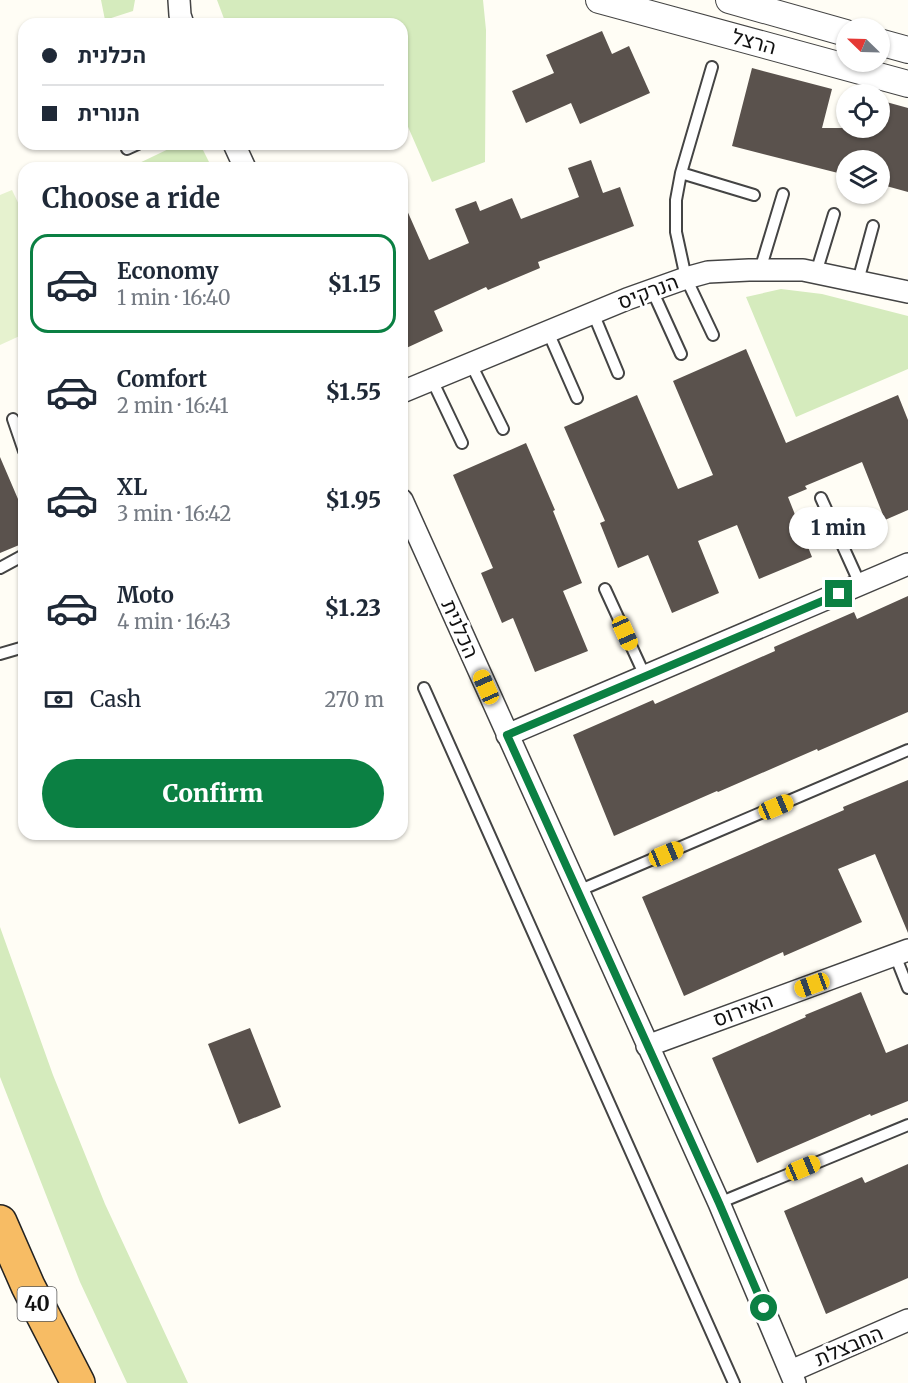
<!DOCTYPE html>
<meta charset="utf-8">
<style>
:root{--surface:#fff;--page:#f6f6f7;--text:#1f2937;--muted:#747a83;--line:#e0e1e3;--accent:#0b8043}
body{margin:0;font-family:Merriweather,Heebo,serif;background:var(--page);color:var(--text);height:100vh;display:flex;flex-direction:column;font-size:22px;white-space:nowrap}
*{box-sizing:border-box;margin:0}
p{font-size:20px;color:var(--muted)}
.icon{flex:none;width:33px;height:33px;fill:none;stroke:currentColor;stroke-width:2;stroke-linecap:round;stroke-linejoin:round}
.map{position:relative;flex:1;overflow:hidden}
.side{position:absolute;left:18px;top:162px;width:390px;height:678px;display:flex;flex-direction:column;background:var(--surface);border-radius:18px;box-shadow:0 2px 4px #0004}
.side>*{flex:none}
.guide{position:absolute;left:18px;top:18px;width:390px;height:132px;border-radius:18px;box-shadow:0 2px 4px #0004;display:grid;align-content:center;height:132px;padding:0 24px;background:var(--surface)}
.needle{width:39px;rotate:293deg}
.fabs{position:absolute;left:836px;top:18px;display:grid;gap:12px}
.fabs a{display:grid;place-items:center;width:54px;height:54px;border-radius:50%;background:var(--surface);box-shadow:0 2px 4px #0004;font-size:30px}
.end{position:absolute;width:27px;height:27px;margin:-14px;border:8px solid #0b8043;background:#fff;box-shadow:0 0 0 3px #fff}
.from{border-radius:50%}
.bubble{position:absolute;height:42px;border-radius:21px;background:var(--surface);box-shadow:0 2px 4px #0004;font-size:20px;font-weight:800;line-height:42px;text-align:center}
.car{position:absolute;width:18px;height:36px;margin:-18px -9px;border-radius:8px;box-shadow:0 0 4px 2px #0007;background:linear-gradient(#f5c518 24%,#345 0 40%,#f5c518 0 76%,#345 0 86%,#f5c518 0)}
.guide b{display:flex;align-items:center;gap:21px;height:57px;font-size:22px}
.guide b+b{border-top:2px solid var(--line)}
.guide i{width:15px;height:15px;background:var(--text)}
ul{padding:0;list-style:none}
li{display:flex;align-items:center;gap:18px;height:99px;margin:0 12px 9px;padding:0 12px;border:3px solid transparent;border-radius:18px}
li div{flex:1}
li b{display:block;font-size:22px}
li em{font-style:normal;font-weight:800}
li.active{border-color:var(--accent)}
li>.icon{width:54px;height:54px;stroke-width:1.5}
h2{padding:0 24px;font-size:27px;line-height:72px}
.pay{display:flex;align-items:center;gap:15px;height:66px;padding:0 24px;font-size:22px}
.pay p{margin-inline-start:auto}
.button{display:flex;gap:12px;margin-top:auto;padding:12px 24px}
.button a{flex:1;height:69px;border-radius:36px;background:var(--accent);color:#fff;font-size:24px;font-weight:800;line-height:69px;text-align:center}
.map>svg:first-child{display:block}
.green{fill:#d5ebbd}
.pitch{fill:#e6f2cf}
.building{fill:#5a524d}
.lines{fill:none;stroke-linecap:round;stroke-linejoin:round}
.service-casing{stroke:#444;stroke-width:14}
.minor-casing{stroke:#444;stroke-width:24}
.tertiary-casing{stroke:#444;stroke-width:28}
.trunk-casing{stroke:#222;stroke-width:36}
.service{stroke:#fff;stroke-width:10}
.minor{stroke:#fff;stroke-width:21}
.tertiary{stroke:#fff;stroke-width:26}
.trunk{stroke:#f7bc64;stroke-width:33}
.route{stroke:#0b8043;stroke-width:8}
.labels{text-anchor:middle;stroke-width:6;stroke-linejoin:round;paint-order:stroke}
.shield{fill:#fff;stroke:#585858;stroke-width:1.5}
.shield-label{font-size:20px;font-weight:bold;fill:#111}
.street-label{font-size:21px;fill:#111;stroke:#fff}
</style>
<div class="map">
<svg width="908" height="1383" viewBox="0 0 908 1383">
<rect width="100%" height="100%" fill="#fffdf5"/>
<!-- green -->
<path class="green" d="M101,0H135L133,11L105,20Z
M217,0H483L486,30L485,162L432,182L402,113V24H226Z
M179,144H200L212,168H134L133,166Z
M781,289L822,294L908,316V369L796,417L746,297Z
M0,927L53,1075L105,1204L188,1383H127L80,1282L0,1077Z"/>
<!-- pitch -->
<path class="pitch" d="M12,190L24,215V334L0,345V195Z"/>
<!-- building -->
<path class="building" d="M602,31L612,54L629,46L650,93L580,124L571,103L526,123L512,91L554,73L546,55Z
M752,68L832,89L822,128H879V100L908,108V192L879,184V160H846V175L732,146Z
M591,160L603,193L620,187L634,226L538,262L540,268L488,290L486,287L434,311L443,331L402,350V199L429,260L469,243L455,209L476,201L480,211L512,198L521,219L579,197L568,168Z
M746,349L786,443L898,395L908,420V510L885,520L862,462L805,486L807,489L788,497L812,557L759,579L737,525L698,541L719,593L672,613L648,555L618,568L600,523L605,521L564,427L637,395L678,489L713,475L673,381Z
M526,443L555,510L553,511L582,583L563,591L588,651L535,672L513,618L502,623L481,573L493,568L453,475Z
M0,457L24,513V543L0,553Z
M908,596V712L818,751L817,749L718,792L717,791L614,836L573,735L653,700L655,704L775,651L774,647L854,612L857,619Z
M908,780V933L875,854L838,869L862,922L784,956L783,952L684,996L642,897L844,810L843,807Z
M861,992L886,1053L908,1044V1101L871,1116L870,1114L757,1163L712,1058L806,1017L805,1015Z
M250,1028L281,1107L239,1124L208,1044Z
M908,1164V1278L826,1314L784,1211L862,1177L865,1183Z"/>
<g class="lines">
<!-- service casing -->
<g class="service-casing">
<path id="service" d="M712,67L681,173L676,200V232L686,278L713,335
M127,149L138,144
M681,173L754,195
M760,270L783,194
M816,273L834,214
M858,281L873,226
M652,290L681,354
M593,313L618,373
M548,332L577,398
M471,364L503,429
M432,380L462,443
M13,419L24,451
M821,498L860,584
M0,568L24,555
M605,589L645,676
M0,654L24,647
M424,688L734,1383
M578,891L908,750
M895,955L908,988
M719,1203L908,1125"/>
</g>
<!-- minor casing -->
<g class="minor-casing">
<path id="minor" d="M179,0L180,15L183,24
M234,144L245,168
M402,392L627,299L686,278L708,272L749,270H803L908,292
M402,500L719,1203L795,1383
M507,735L908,564
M647,1046L908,950
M791,1371L908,1320"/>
</g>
<!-- tertiary casing -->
<g class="tertiary-casing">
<path id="tertiary" d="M599,0L908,84
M729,0L846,33
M879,42L908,50"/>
</g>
<!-- trunk casing -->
<g class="trunk-casing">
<path id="trunk" d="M0,1222L28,1286L78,1383"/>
</g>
<!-- service -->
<use href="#service" class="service"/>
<!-- minor -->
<use href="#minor" class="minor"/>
<!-- tertiary -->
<use href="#tertiary" class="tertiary"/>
<!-- trunk -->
<use href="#trunk" class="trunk"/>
</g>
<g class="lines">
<!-- route -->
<path class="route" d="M764,1308L719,1203L507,735L839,594"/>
</g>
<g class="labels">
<!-- shield labels -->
<rect class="shield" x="17.5" y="1287" width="39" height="34" rx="4.5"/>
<g class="shield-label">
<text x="37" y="1311">40</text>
</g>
<!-- street labels -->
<g class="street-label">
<text transform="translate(754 42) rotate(15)" y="7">הרצל</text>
<text transform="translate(648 292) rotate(-21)" y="7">הנרקיס</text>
<text transform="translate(460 629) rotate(66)" y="7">הכלנית</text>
<text transform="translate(743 1010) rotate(-20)" y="7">האירוס</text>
<text transform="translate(849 1346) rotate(-23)" y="7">החבצלת</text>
</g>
</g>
</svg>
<div class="fabs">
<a><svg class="needle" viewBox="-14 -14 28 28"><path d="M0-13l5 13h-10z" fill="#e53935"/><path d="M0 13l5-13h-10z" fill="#747a83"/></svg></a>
<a><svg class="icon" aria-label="locate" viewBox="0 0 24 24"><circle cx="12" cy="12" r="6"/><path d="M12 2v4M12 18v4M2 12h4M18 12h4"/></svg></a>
<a><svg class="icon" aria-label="layers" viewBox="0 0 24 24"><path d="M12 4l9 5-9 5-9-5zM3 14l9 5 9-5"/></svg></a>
</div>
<i class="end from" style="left:764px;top:1308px"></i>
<i class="end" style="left:839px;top:594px"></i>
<div class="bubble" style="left:789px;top:507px;width:99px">1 min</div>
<i class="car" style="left:625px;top:633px;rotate:156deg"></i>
<i class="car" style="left:486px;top:687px;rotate:336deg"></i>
<i class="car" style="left:776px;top:807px;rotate:67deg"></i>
<i class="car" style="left:666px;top:854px;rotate:67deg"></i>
<i class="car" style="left:812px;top:985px;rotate:250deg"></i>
<i class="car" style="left:803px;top:1168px;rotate:67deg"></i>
<div class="guide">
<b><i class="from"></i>הכלנית</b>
<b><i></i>הנורית</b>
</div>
<section class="side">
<h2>Choose a ride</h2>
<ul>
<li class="active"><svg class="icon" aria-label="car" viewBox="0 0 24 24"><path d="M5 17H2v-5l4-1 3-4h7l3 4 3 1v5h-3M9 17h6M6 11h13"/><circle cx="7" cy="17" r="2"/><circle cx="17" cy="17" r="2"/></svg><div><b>Economy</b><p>1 min · 16:40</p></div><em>$1.15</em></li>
<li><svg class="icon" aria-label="car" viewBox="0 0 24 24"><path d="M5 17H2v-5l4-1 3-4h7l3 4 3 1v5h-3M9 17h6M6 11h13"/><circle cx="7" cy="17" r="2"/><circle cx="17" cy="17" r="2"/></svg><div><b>Comfort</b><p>2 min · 16:41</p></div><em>$1.55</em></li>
<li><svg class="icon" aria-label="car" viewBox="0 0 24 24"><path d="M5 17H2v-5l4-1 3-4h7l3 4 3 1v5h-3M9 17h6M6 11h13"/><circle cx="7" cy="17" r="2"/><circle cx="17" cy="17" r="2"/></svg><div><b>XL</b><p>3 min · 16:42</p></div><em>$1.95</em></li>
<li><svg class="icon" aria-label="car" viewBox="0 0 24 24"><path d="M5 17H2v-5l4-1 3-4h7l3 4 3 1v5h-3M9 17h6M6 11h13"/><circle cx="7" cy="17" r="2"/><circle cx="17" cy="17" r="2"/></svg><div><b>Moto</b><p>4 min · 16:43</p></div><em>$1.23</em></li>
</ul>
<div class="pay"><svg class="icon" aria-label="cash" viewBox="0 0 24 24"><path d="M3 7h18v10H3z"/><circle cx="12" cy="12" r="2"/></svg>Cash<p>270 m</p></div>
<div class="button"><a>Confirm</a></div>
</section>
</div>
